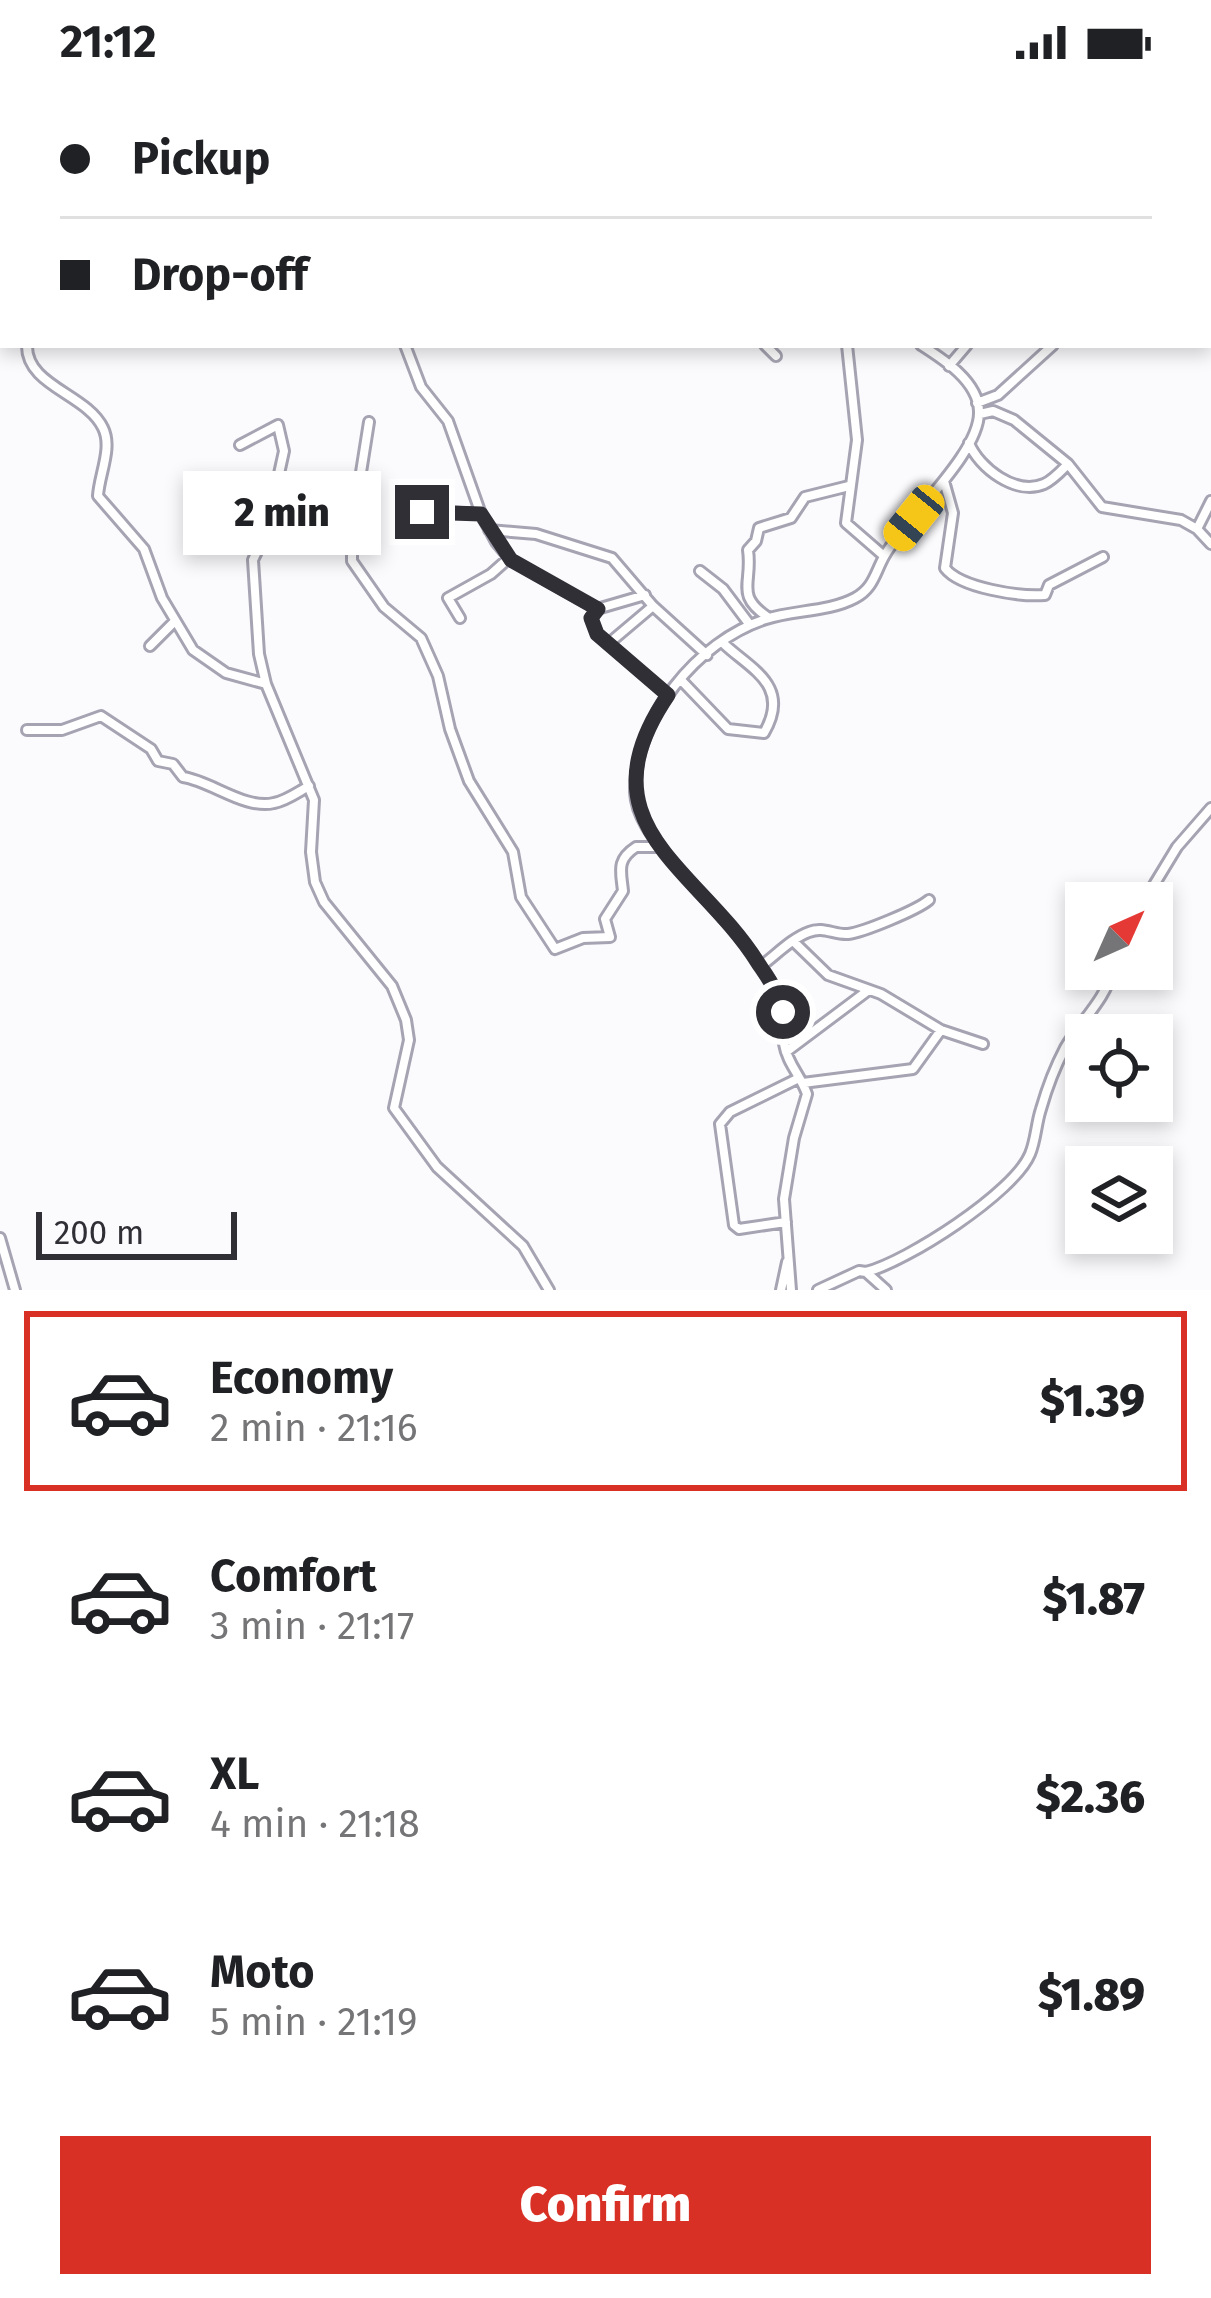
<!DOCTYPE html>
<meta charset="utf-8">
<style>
:root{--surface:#fff;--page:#f2f2f2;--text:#202124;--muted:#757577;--line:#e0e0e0;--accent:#d93025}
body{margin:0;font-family:"Fira Sans",sans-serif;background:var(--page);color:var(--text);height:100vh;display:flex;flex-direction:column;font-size:45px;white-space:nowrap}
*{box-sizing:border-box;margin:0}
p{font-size:39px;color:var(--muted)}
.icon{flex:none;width:66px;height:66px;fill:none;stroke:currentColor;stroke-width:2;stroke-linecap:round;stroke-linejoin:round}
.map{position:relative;height:1206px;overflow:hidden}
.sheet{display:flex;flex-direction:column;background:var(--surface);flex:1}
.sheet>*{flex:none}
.guide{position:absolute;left:0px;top:0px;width:1212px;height:264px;box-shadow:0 6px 18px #0003;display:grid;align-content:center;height:264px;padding:0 60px;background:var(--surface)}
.needle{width:78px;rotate:45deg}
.buttons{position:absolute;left:1065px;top:798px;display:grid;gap:24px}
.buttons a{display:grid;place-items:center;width:108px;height:108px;border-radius:0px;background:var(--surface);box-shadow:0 6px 18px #0003;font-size:60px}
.scale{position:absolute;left:36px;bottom:30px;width:201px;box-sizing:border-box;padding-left:12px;border:6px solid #302f35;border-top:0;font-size:33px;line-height:42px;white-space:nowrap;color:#302f35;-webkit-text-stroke:9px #fbfbfe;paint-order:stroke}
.end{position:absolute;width:54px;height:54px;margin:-27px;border:15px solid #302f35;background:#fff;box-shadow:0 0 0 6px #fff}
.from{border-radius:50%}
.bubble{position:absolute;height:84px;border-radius:0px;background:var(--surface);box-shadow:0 6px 18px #0003;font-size:39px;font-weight:800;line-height:84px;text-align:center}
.car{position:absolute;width:36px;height:72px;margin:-36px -18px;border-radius:15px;box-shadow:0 0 9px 3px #0007;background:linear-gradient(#f5c518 24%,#345 0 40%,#f5c518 0 76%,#345 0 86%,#f5c518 0)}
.guide b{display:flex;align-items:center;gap:42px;height:114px;font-size:45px}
.guide b+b{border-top:3px solid var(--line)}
.guide i{width:30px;height:30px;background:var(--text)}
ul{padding:21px 0 0;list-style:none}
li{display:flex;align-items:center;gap:36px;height:180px;margin:0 24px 18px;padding:0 36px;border:6px solid transparent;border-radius:0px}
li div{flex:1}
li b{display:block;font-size:45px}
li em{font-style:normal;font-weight:800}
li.active{border-color:var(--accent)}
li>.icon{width:108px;height:108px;stroke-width:1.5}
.button{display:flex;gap:24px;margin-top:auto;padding:24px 60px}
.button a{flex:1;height:138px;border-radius:0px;background:var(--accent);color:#fff;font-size:48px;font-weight:800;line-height:138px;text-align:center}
.status{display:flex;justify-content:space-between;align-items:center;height:84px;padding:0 60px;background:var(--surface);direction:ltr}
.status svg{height:33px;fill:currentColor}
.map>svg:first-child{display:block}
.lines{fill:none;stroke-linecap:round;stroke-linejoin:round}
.minor-casing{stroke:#a6a4b2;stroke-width:14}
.minor{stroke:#fff;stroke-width:8}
.route{stroke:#302f35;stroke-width:15}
</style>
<div class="status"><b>21:12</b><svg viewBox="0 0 49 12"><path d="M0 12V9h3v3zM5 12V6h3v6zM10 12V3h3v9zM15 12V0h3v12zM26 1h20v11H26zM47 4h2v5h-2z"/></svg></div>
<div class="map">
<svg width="1211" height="1206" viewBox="0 0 1211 1206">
<rect width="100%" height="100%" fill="#fbfbfe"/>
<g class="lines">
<!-- minor casing -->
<g class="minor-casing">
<path id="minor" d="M170,0L172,3
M785,0L786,3
M988,0L995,3
M1101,0L1105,3
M0,3L3,0
M61,3L63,0
M180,3L184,0
M410,3V0
M929,3L930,0
M1027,3L1028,0
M1209,26L1211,24
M0,161L3,160
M27,261C26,302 87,310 103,344C113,364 99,391 98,412L144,465L162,514L193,566L226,589L266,600
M405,261L421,303L448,337L481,430L496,458L511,476L597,525L645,511
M765,261L776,272
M847,261L857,356L846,439L884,472
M949,282L967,261
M977,319L998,311L1053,261
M980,330L993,327L1014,336L1068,380L1102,423L1181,436L1197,445L1211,460
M369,338L352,445V477L384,523L421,554L438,592L450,645L469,697L513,768L521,813L555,865L583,854L610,853L605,835L623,807C621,787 616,776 636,763H659
M969,359C979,384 1016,412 1044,400C1053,396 1061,387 1068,380
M240,361L278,341L284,367L266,449L253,476L259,570L266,600L314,716L311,768L315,798L324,818L392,902L406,936L409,956L394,1024L437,1083L523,1162L549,1206
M944,397L953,429L945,484C960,504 1020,513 1045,511L1049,501L1103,473
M1197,445L1211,417
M489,446L536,450L612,474L653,522L707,571
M402,447L405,439L426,427L481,430
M700,487L723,505L750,541
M597,525L591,534L597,550L668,611
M460,534L448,514L491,490L509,474
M769,534C734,511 753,500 748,466L756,457L759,444L791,434L805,413L849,402
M608,560L653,522
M150,562L174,538
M681,596L728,645L764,649C792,601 750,585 723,559
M27,646H62L101,632L151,665L158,677L173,680L183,693C211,697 245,726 274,719C286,717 298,708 309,702
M1143,819L1177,763L1211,724
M793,857L828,891L881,910L941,946L983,960
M761,882C776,871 792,854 809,848C823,842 834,851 848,850C864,848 917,826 929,816
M786,968L866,908
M803,999L913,985L941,946
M786,1138L739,1145L734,1141L720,1040L730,1028L799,994
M0,1154L15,1206
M866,1188C906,1178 1014,1109 1030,1070C1036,1056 1036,1040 1041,1025C1047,1004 1055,983 1065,964C1081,936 1105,917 1113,885
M781,1206L787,1178
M791,1206L784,1115L794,1054L807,1010C801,992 787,979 784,960C780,942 785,925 776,907C748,854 705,817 668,772C653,754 636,732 635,708C634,635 697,557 766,535C793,526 829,528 855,514C874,504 875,488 885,471C905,435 981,369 979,327C978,297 943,275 921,261
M818,1206L859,1187L866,1188L886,1206"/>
</g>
<!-- minor -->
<use href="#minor" class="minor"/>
</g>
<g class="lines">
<!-- route -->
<path class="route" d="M422,428L481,430L511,476L598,525L591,534L597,550L668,611C579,742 698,783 758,879C768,894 780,910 783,928"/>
</g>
</svg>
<div class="buttons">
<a><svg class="needle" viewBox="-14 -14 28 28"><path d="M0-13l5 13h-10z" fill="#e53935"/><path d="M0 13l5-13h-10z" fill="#757577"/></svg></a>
<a><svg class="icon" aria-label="locate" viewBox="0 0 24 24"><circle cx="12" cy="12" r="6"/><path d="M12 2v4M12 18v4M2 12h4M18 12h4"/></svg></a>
<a><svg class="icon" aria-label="layers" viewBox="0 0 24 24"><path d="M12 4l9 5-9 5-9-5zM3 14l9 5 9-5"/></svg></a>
</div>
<div class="scale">200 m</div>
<i class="end from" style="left:783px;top:928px"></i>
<i class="end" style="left:422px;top:428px"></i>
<div class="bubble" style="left:183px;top:387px;width:198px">2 min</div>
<i class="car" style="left:914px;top:434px;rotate:219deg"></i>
<div class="guide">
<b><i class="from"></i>Pickup</b>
<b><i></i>Drop-off</b>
</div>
</div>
<section class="sheet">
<ul>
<li class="active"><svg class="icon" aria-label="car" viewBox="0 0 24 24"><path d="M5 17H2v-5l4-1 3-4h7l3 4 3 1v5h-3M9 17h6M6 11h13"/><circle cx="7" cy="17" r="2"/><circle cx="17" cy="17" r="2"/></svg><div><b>Economy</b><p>2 min · 21:16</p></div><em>$1.39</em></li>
<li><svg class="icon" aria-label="car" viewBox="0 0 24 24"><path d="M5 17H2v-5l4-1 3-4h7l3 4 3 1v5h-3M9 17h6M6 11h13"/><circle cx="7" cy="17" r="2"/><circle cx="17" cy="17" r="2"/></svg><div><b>Comfort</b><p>3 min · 21:17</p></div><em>$1.87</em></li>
<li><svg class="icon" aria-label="car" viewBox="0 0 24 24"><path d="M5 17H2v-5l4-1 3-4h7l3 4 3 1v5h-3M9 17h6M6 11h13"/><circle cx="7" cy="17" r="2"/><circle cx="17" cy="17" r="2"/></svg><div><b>XL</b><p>4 min · 21:18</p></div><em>$2.36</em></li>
<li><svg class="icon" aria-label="car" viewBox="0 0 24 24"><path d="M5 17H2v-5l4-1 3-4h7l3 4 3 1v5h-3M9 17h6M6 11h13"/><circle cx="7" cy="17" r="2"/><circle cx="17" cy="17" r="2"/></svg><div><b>Moto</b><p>5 min · 21:19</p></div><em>$1.89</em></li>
</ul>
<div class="button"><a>Confirm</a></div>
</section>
